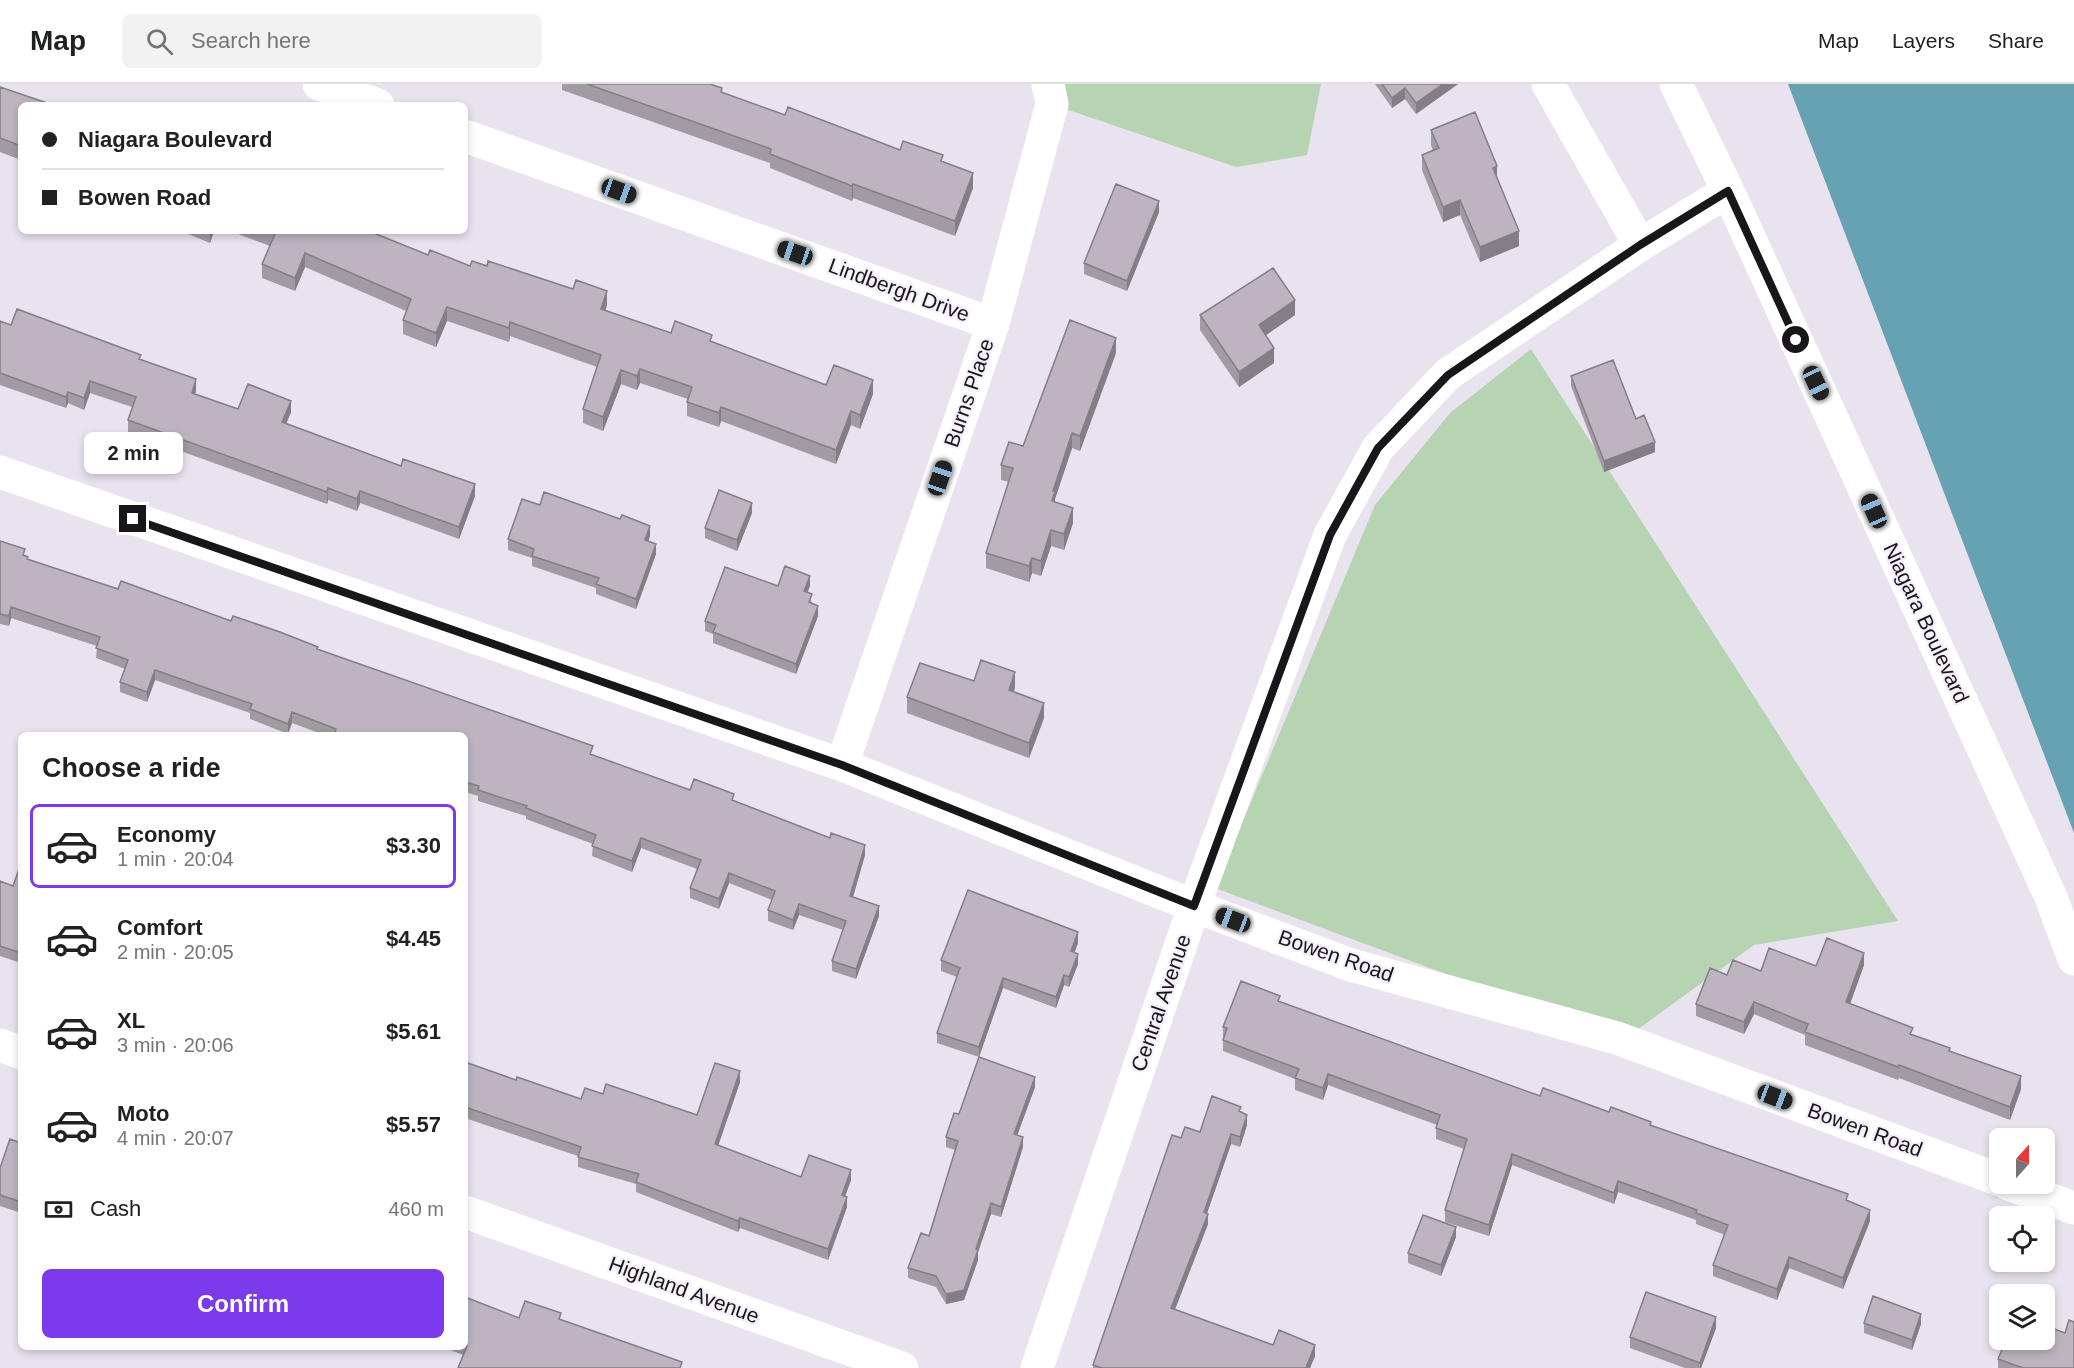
<!DOCTYPE html>
<meta charset="utf-8">
<style>
:root{--surface:#fff;--page:#f2f2f2;--text:#202124;--muted:#757577;--line:#e0e0e0;--accent:#7c3aed}
body{margin:0;font-family:Arial,sans-serif;background:var(--page);color:var(--text);height:100vh;display:flex;flex-direction:column;font-size:22px;white-space:nowrap}
*{box-sizing:border-box;margin:0}
p{font-size:20px;color:var(--muted)}
.icon{flex:none;width:33px;height:33px;fill:none;stroke:currentColor;stroke-width:2;stroke-linecap:round;stroke-linejoin:round}
.map{position:relative;flex:1;overflow:hidden}
.details{position:absolute;left:18px;top:648px;width:450px;height:618px;display:flex;flex-direction:column;background:var(--surface);border-radius:9px;box-shadow:0 3px 9px #0003}
.details>*{flex:none}
.top-card{position:absolute;left:18px;top:18px;width:450px;height:132px;border-radius:9px;box-shadow:0 3px 9px #0003;display:grid;align-content:center;height:132px;padding:0 24px;background:var(--surface)}
.needle{width:39px;rotate:21deg}
.fabs{position:absolute;left:1989px;top:1044px;display:grid;gap:12px}
.fabs a{display:grid;place-items:center;width:66px;height:66px;border-radius:9px;background:var(--surface);box-shadow:0 3px 9px #0003;font-size:30px}
.end{position:absolute;width:27px;height:27px;margin:-14px;border:8px solid #19161b;background:#fff;box-shadow:0 0 0 3px #fff}
.from{border-radius:50%}
.bubble{position:absolute;height:42px;border-radius:9px;background:var(--surface);box-shadow:0 3px 9px #0003;font-size:20px;font-weight:700;line-height:42px;text-align:center}
.car{position:absolute;width:18px;height:36px;margin:-18px -9px;border-radius:8px;box-shadow:0 0 4px 2px #0007;background:linear-gradient(#222 24%,#8ab4d8 0 40%,#222 0 76%,#8ab4d8 0 86%,#222 0)}
.top-card b{display:flex;align-items:center;gap:21px;height:57px;font-size:22px}
.top-card b+b{border-top:2px solid var(--line)}
.top-card i{width:15px;height:15px;background:var(--text)}
ul{padding:0;list-style:none}
li{display:flex;align-items:center;gap:18px;height:84px;margin:0 12px 9px;padding:0 12px;border:3px solid transparent;border-radius:9px}
li div{flex:1}
li b{display:block;font-size:22px}
li em{font-style:normal;font-weight:700}
li.current{border-color:var(--accent)}
li>.icon{width:54px;height:54px;stroke-width:1.5}
h2{padding:0 24px;font-size:27px;line-height:72px}
.pay{display:flex;align-items:center;gap:15px;height:66px;padding:0 24px;font-size:22px}
.pay p{margin-inline-start:auto}
.primary-button{display:flex;gap:12px;margin-top:auto;padding:12px 24px}
.primary-button a{flex:1;height:69px;border-radius:9px;background:var(--accent);color:#fff;font-size:24px;font-weight:700;line-height:69px;text-align:center}
header{display:flex;align-items:center;gap:36px;box-sizing:border-box;height:84px;padding:0 30px;background:var(--surface);border-bottom:2px solid var(--line)}
header strong{font-size:28px}
nav{display:flex;gap:33px;margin-inline-start:auto;font-size:21px}
.search{width:420px;height:54px;background:var(--page);display:flex;align-items:center;gap:15px;box-sizing:border-box;padding:0 21px;border-radius:9px;color:var(--muted);font-size:22px}
.map>svg:first-child{display:block}
.green{fill:#b6d3b2}
.water{fill:#67a2b2}
.lines{fill:none;stroke-linecap:round;stroke-linejoin:round}
.minor{stroke:#fff;stroke-width:33}
.major{stroke:#fff;stroke-width:33}
.wall{fill:#a39ba4}
.shaded-wall{fill:#847e86}
.building{fill:#bdb4bf;stroke:#847e86;stroke-width:1.5}
.route{stroke:#19161b;stroke-width:8}
.labels{text-anchor:middle;stroke-width:4.5;stroke-linejoin:round;paint-order:stroke}
.street-label{font-size:21px;fill:#19161b;stroke:#f6f0fd}
</style>
<header>
<strong>Map</strong>
<div class="search"><svg class="icon" aria-label="search" viewBox="0 0 24 24"><circle cx="10" cy="10" r="6"/><path d="M15 15l6 6"/></svg>Search here</div>
<nav><a>Map</a><a>Layers</a><a>Share</a></nav>
</header>
<div class="map">
<svg width="2074" height="1284" viewBox="0 0 2074 1284">
<rect width="100%" height="100%" fill="#e9e2ef"/>
<!-- green -->
<path class="green" d="M1046,0H1321L1307,71L1236,83L1051,20Z
M1531,265L1898,837L1754,861L1623,956L1215,804L1375,421L1450,329Z"/>
<!-- water -->
<path class="water" d="M1788,0H2074V749Z"/>
<g class="lines">
<!-- minor -->
<path class="minor" d="M319,0L378,21
M1548,0L1640,161
M465,52L993,240
M0,388L842,681L1194,822L1351,881L1617,954L2000,1096
M842,681L993,240L1052,20L1048,0
M0,961L21,969
M2008,1100L2074,1124
M465,1128L902,1284"/>
<!-- major -->
<path class="major" d="M1676,0L1728,107L2050,811L2074,875
M1037,1284L1194,822L1330,451L1378,364L1448,290L1640,161L1728,107"/>
</g>
<!-- wall -->
<path class="wall" d="M562,0H710L722,9L785,31L900,66L943,78L973,104L955,152L853,114L852,117L770,84V79L562,6Z
M1375,0H1458L1416,30L1405,15L1392,24Z
M0,3L21,21V76L0,68Z
M1431,46L1497,94L1519,162L1480,178L1460,131L1443,138L1422,86V71L1433,67L1431,61Z
M1159,128L1127,207L1084,190V179Z
M181,147H214L210,159Z
M230,147H369L428,171L607,221L605,226L671,249L712,258L826,301L873,310L860,345L851,341L836,380L721,337L719,343L687,332V318L688,315L640,299L637,306L621,300L603,347L583,339V325L597,283L510,252L509,258L447,237L436,263L403,250V236L406,227L305,183L295,207L262,194V180L270,162Z
M1200,231H1295L1266,251L1274,279L1239,303L1200,246Z
M0,237L11,241L141,275L196,307L195,310L238,325L291,328L286,340L475,412L459,455L360,419L357,427L328,416L327,420L128,348V336L132,323L90,309L84,326L68,319L66,324L0,301Z
M1116,269L1080,367L1072,364L1055,415V418L1073,439L1064,466L1051,462L1041,492L1032,489L1029,498L986,484V469L1009,398L1001,396V381L1023,362Z
M1571,292L1636,335L1655,368L1604,388L1571,302Z
M540,421L650,452L648,457L656,470L636,525L596,510V504L532,482V474L508,466V455Z
M752,429L737,467L705,454V444Z
M0,457L25,472L28,476L118,505L231,537L318,565L593,671L690,706L734,717L865,771L853,813L879,832L856,895L832,887V877L843,846L799,831L793,846L768,837V826L772,816L729,799L719,825L690,814V804L697,785L641,764L632,788L592,772L593,760L526,735V732L478,717V712L465,708V651H324L292,639L288,650L250,635V629L155,596L147,618L120,608V598L125,585L96,574L97,562L11,534L9,542L0,540Z
M778,502H810L807,508L818,532L796,590L713,559V550L705,547V537Z
M974,597L1015,604L1013,608L1044,634L1029,674L907,629V613Z
M21,786V879L0,872V797L13,802Z
M1078,859L1074,869L1078,880L1069,903L1064,901L1056,924L1003,904L979,973L1035,1003L1017,1051L1023,1063L1001,1133L991,1130L978,1168V1176L964,1216L946,1220L936,1203L908,1194V1184L929,1152L955,1066L946,1063V1053L959,1030L979,973L937,959V949L957,893L941,887V876Z
M1864,881L1850,920L1913,951L1950,967L2021,1005L2010,1036L1899,994L1898,996L1805,961V951L1754,930L1744,950L1696,932V920L1727,891L1816,882Z
M1280,918L1540,1012L1609,1028L1651,1042L1848,1117L1870,1137L1843,1205L1789,1184L1777,1216L1713,1192V1181L1725,1151L1696,1140V1136L1618,1108L1614,1120L1512,1081L1489,1152L1445,1138V1126L1464,1065L1436,1055V1044L1437,1041L1328,1001L1323,1016L1295,1006V995L1223,967V943Z
M465,978L516,996L581,1015L603,1010L697,1031L740,998L718,1061L801,1093L851,1096L845,1112L847,1123L828,1176L740,1144L738,1148L636,1108V1100L578,1083V1072L465,1034Z
M1241,1028L1247,1041L1240,1063L1231,1060L1207,1129L1208,1140L1175,1226L1273,1261L1315,1272L1310,1284H1093V1281L1181,1054L1200,1048Z
M21,1059V1119L18,1128L0,1122V1084Z
M1456,1153L1441,1192L1408,1179V1169Z
M465,1213L519,1234L561,1236L682,1284L463,1271L443,1263H465Z
M1864,1239L1921,1240L1912,1266L1864,1249Z
M1716,1244L1701,1284H1685L1630,1264V1253Z
M2065,1249L2074,1284H1998V1275Z"/>
<!-- shaded-wall -->
<path class="shaded-wall" d="M1443,0H1458L1416,30V19Z
M1405,4V15L1392,24V14Z
M1497,82V97L1493,84Z
M973,89V104L955,152V137Z
M853,100V114L852,117V102Z
M1460,116V131L1443,138V123Z
M1159,117V128L1127,207V197Z
M210,147H214L210,159Z
M1519,147V162L1480,178V163Z
M305,169V183L295,207V194Z
M607,207V221L601,239V225Z
M1295,216V231L1259,256V241Z
M447,223V237L436,263V249Z
M510,238V252L509,258V244Z
M1116,254V269L1080,367V352Z
M1274,264V279L1239,303V288Z
M640,285V299L637,306V292Z
M621,286V300L603,347V333Z
M196,295V307L192,321V309Z
M873,296V310L860,345V331Z
M90,297V309L84,326V314Z
M68,308V319L66,324V313Z
M291,317V328L282,350V338Z
M721,323V337L719,343V329Z
M851,327V341L836,380V366Z
M1072,349V364L1055,415V423L1052,417L1053,407Z
M1655,358V368L1604,388V377Z
M475,400V412L459,455V443Z
M328,404V416L327,420V408Z
M360,407V419L357,427V415Z
M752,419V429L737,467V456Z
M1073,424V439L1064,466V450Z
M650,442V452L645,466V456Z
M1051,446V462L1041,492V477Z
M656,460V470L636,525V515Z
M1032,474V489L1029,498V482Z
M810,492V502L804,517V507Z
M818,522V532L796,590V580Z
M11,523V534L9,542V532Z
M155,586V596L147,618V608Z
M1015,588V604L1009,621V606Z
M1044,619V634L1029,674V659Z
M292,628V639L288,650V640Z
M641,754V764L632,788V777Z
M865,761V771L850,823V812Z
M729,789V799L719,825V815Z
M799,820V831L793,846V836Z
M879,822V832L856,895V885Z
M1078,848V859L1071,878V867Z
M1864,869V881L1846,931V918Z
M1078,870V880L1069,903V893Z
M1064,891V901L1056,924V913Z
M1003,894V904L979,973V963Z
M1754,918V930L1744,950V938Z
M740,987V998L715,1071V1060Z
M1328,990V1001L1323,1016V1004Z
M2021,992V1005L2010,1036V1023Z
M1035,993V1003L1014,1060V1050Z
M1247,1031V1041L1240,1063V1053Z
M1231,1050V1060L1204,1138V1128Z
M1023,1053V1063L1001,1133V1123Z
M1512,1070V1081L1489,1152V1141Z
M851,1086V1096L842,1121V1111Z
M1618,1097V1108L1614,1120V1109Z
M21,1109V1119L18,1128V1117Z
M847,1113V1123L828,1176V1165Z
M991,1119V1130L978,1168V1176L964,1216L946,1220V1210L976,1165Z
M1870,1126V1137L1843,1205V1194Z
M1208,1130V1140L1171,1235V1224Z
M740,1134V1144L738,1148V1137Z
M1456,1143V1153L1441,1192V1181Z
M1789,1173V1184L1777,1216V1205Z
M1921,1230V1240L1912,1266V1256Z
M1716,1233V1244L1701,1284H1700V1279Z
M1315,1261V1272L1310,1284H1306Z"/>
<!-- building -->
<path class="building" d="M587,0H710L722,4L721,8L785,31L788,23L900,66L903,57L943,71L941,77L973,89L955,137L853,100L852,102L770,70L771,65Z
M1382,0H1443L1416,19L1405,4L1392,14Z
M0,3L53,21H21V62L0,54Z
M1475,28L1497,82L1493,84L1519,147L1480,163L1460,116L1443,123L1422,71L1439,64L1431,46Z
M1116,100L1159,117L1127,197L1084,179Z
M266,147H369L428,171L430,166L470,182L472,177L487,182L488,177L573,205L576,196L607,207L601,225L671,249L675,237L712,251L710,257L826,301L834,281L873,296L860,331L851,327L836,366L721,323L719,329L687,318L692,303L640,285L637,292L621,286L603,333L583,325L601,271L510,238L509,244L447,223L436,249L403,236L411,215L305,169L295,194L262,180L275,150Z
M1273,184L1295,216L1259,241L1274,264L1239,288L1200,231Z
M17,225L141,271L139,275L196,295L192,309L238,325L248,300L291,317L282,338L401,382L403,375L475,400L459,443L360,407L357,415L328,404L327,408L128,336L136,313L90,297L84,314L68,308L66,313L0,289V237L11,241Z
M1070,236L1116,254L1080,352L1072,349L1053,407H1055L1052,417L1073,424L1064,450L1051,446L1041,477L1032,474L1029,482L986,469L1013,384L1001,381L1009,358L1023,362Z
M1613,276L1636,335L1644,331L1655,358L1604,377L1571,292Z
M719,406L752,419L737,456L705,444Z
M544,408L620,435L622,431L650,442L645,456L656,460L636,515L596,500L599,494L532,472L534,465L508,455L522,415L540,421Z
M0,457L25,465L23,471L28,473L27,475L118,505L121,497L231,537L233,532L280,548L318,563L317,565L593,662L590,670L690,706L694,695L734,710L732,716L830,754L831,749L865,761L850,812L879,822L856,885L832,877L846,837L799,820L793,836L768,826L775,807L729,789L719,815L690,804L701,776L641,754L632,777L592,762L596,751L526,724L527,722L478,706L479,702L465,698V651H334L336,645L292,628L288,640L250,625L252,620L155,586L147,608L120,598L128,576L96,564L100,553L11,523L9,532L0,530Z
M785,482L810,492L804,507L812,510L809,518L818,522L796,580L713,548L716,541L705,537L725,483L778,502Z
M981,576L1015,588L1009,606L1044,619L1029,659L907,613L920,579L974,597Z
M19,785L21,786V869L0,862V797L13,802Z
M968,806L1078,848L1071,867L1078,870L1069,893L1064,891L1056,913L1003,894L979,963L937,949L960,884L941,876Z
M1827,854L1864,869L1846,918L1913,944L1910,950L1950,964L1949,967L2021,992L2010,1023L1899,981L1898,983L1805,948L1808,940L1754,918L1744,938L1696,920L1710,884L1727,891L1733,876L1761,887L1769,864L1816,882Z
M1241,897L1280,912L1278,917L1540,1012L1543,1004L1609,1028L1611,1023L1651,1038L1650,1041L1848,1110L1846,1116L1870,1126L1843,1194L1789,1173L1777,1205L1713,1181L1728,1141L1696,1129L1697,1126L1618,1097L1614,1109L1512,1070L1489,1141L1445,1126L1467,1055L1436,1044L1440,1031L1328,990L1323,1004L1295,994L1299,985L1223,956L1227,944L1223,943Z
M979,973L1035,993L1014,1050L1023,1053L1001,1123L991,1119L976,1165L978,1166L964,1206L946,1210L936,1192L908,1184L921,1149L929,1152L958,1057L946,1053L954,1029L959,1030Z
M465,978L516,996L517,993L581,1015L585,1004L603,1010L606,1000L697,1031L715,979L740,987L715,1060L801,1093L809,1071L851,1086L842,1111L847,1113L828,1165L740,1134L738,1137L636,1098L639,1090L578,1073L581,1063L465,1023Z
M1212,1012L1241,1023L1239,1027L1247,1031L1240,1053L1231,1050L1204,1128L1208,1130L1171,1224L1273,1261L1279,1246L1315,1261L1306,1284H1102L1093,1281L1172,1051L1181,1054L1185,1043L1200,1048Z
M10,1055L21,1059V1109L18,1117L0,1111V1084Z
M1423,1131L1456,1143L1441,1181L1408,1169Z
M1646,1208L1716,1233L1700,1279L1630,1253Z
M1873,1212L1921,1230L1912,1256L1864,1239Z
M465,1213L519,1234L525,1217L561,1229L559,1235L682,1278L680,1284H458L467,1262L465,1261Z
M2069,1236L2074,1238V1284H2023L1998,1275L2006,1256H2044V1241L2065,1249Z"/>
<g class="lines">
<!-- route -->
<path class="route" d="M133,435L842,681L1194,822L1330,451L1378,364L1448,291L1640,161L1728,107L1796,256"/>
</g>
<g class="labels">
<!-- street labels -->
<g class="street-label">
<text transform="translate(899 206) rotate(20)" y="7">Lindbergh Drive</text>
<text transform="translate(969 309) rotate(-71)" y="7">Burns Place</text>
<text transform="translate(1926 539) rotate(65)" y="7">Niagara Boulevard</text>
<text transform="translate(1336 872) rotate(19)" y="7">Bowen Road</text>
<text transform="translate(1161 919) rotate(-71)" y="7">Central Avenue</text>
<text transform="translate(1865 1046) rotate(20)" y="7">Bowen Road</text>
<text transform="translate(684 1206) rotate(20)" y="7">Highland Avenue</text>
</g>
</g>
</svg>
<div class="fabs">
<a><svg class="needle" viewBox="-14 -14 28 28"><path d="M0-13l5 13h-10z" fill="#e53935"/><path d="M0 13l5-13h-10z" fill="#757577"/></svg></a>
<a><svg class="icon" aria-label="locate" viewBox="0 0 24 24"><circle cx="12" cy="12" r="6"/><path d="M12 2v4M12 18v4M2 12h4M18 12h4"/></svg></a>
<a><svg class="icon" aria-label="layers" viewBox="0 0 24 24"><path d="M12 4l9 5-9 5-9-5zM3 14l9 5 9-5"/></svg></a>
</div>
<i class="end from" style="left:1796px;top:256px"></i>
<i class="end" style="left:133px;top:435px"></i>
<div class="bubble" style="left:84px;top:348px;width:99px">2 min</div>
<i class="car" style="left:619px;top:107px;rotate:110deg"></i>
<i class="car" style="left:795px;top:169px;rotate:289deg"></i>
<i class="car" style="left:1816px;top:299px;rotate:155deg"></i>
<i class="car" style="left:940px;top:394px;rotate:19deg"></i>
<i class="car" style="left:1874px;top:427px;rotate:336deg"></i>
<i class="car" style="left:1233px;top:836px;rotate:291deg"></i>
<i class="car" style="left:1775px;top:1013px;rotate:111deg"></i>
<div class="top-card">
<b><i class="from"></i>Niagara Boulevard</b>
<b><i></i>Bowen Road</b>
</div>
<section class="details">
<h2>Choose a ride</h2>
<ul>
<li class="current"><svg class="icon" aria-label="car" viewBox="0 0 24 24"><path d="M5 17H2v-5l4-1 3-4h7l3 4 3 1v5h-3M9 17h6M6 11h13"/><circle cx="7" cy="17" r="2"/><circle cx="17" cy="17" r="2"/></svg><div><b>Economy</b><p>1 min · 20:04</p></div><em>$3.30</em></li>
<li><svg class="icon" aria-label="car" viewBox="0 0 24 24"><path d="M5 17H2v-5l4-1 3-4h7l3 4 3 1v5h-3M9 17h6M6 11h13"/><circle cx="7" cy="17" r="2"/><circle cx="17" cy="17" r="2"/></svg><div><b>Comfort</b><p>2 min · 20:05</p></div><em>$4.45</em></li>
<li><svg class="icon" aria-label="car" viewBox="0 0 24 24"><path d="M5 17H2v-5l4-1 3-4h7l3 4 3 1v5h-3M9 17h6M6 11h13"/><circle cx="7" cy="17" r="2"/><circle cx="17" cy="17" r="2"/></svg><div><b>XL</b><p>3 min · 20:06</p></div><em>$5.61</em></li>
<li><svg class="icon" aria-label="car" viewBox="0 0 24 24"><path d="M5 17H2v-5l4-1 3-4h7l3 4 3 1v5h-3M9 17h6M6 11h13"/><circle cx="7" cy="17" r="2"/><circle cx="17" cy="17" r="2"/></svg><div><b>Moto</b><p>4 min · 20:07</p></div><em>$5.57</em></li>
</ul>
<div class="pay"><svg class="icon" aria-label="cash" viewBox="0 0 24 24"><path d="M3 7h18v10H3z"/><circle cx="12" cy="12" r="2"/></svg>Cash<p>460 m</p></div>
<div class="primary-button"><a>Confirm</a></div>
</section>
</div>
